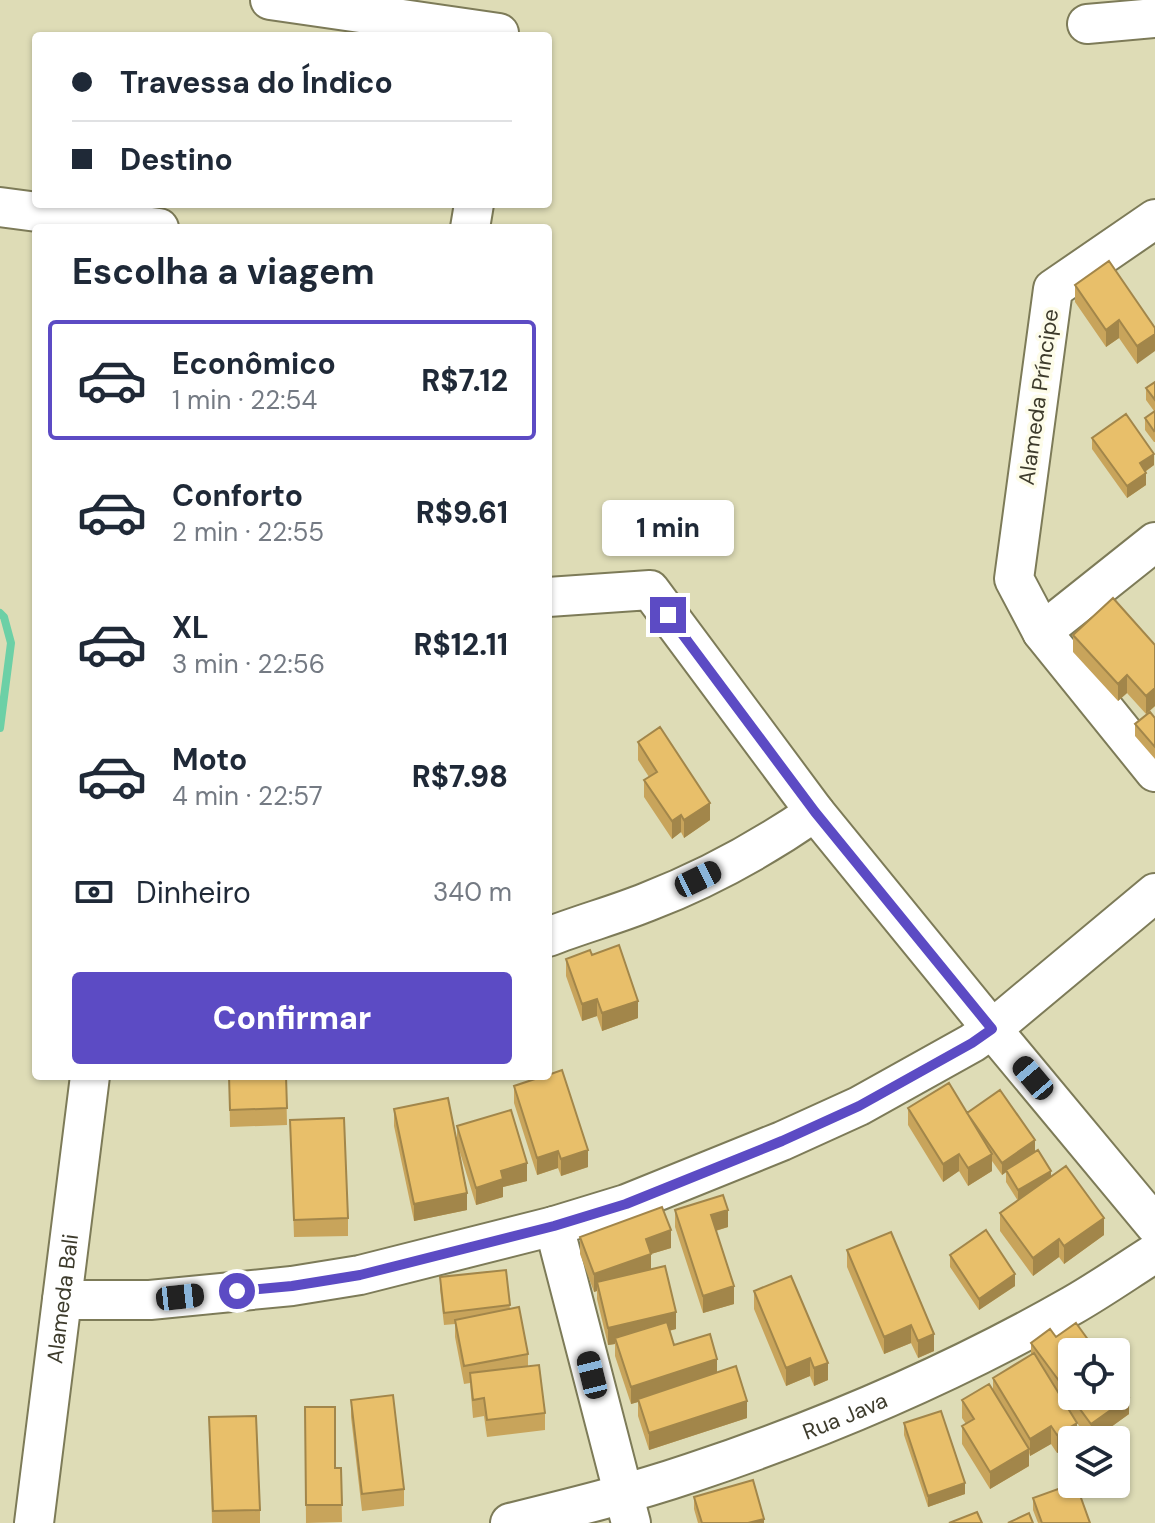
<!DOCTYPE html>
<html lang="pt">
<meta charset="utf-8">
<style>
:root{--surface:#fff;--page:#f2f2f3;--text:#1f2937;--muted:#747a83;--line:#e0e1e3;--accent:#5c4bc4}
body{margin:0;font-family:"DM Sans",sans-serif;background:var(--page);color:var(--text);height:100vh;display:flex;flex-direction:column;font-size:30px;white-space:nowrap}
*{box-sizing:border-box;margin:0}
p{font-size:26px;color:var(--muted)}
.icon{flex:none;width:44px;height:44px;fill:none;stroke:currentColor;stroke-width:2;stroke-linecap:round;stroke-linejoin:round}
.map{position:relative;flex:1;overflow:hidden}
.panel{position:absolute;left:32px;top:224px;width:520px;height:856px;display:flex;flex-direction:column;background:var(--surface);border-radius:8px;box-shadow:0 2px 6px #0004}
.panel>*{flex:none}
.hud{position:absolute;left:32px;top:32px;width:520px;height:176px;border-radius:8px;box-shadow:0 2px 6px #0004;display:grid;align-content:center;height:176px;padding:0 40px;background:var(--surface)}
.fabs{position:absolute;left:1058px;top:1338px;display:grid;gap:16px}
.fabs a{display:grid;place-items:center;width:72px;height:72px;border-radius:8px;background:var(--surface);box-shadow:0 2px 6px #0004;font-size:40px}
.end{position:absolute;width:36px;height:36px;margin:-18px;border:10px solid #5c4bc4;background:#fff;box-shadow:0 0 0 4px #fff}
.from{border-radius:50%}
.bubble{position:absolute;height:56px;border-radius:8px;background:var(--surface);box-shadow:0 2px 6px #0004;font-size:26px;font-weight:800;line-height:56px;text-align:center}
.car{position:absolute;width:24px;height:48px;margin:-24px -12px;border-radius:10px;box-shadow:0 0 6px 2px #0007;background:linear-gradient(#222 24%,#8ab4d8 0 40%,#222 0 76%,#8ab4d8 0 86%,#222 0)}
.hud b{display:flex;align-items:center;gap:28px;height:76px;font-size:30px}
.hud b+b{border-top:2px solid var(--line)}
.hud i{width:20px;height:20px;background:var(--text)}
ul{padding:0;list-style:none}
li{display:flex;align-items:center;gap:24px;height:120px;margin:0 16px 12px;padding:0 24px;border:4px solid transparent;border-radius:8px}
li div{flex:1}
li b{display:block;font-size:30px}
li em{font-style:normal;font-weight:800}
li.selected{border-color:var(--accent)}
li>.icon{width:72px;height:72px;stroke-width:1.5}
h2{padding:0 40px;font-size:36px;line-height:96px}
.pay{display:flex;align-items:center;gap:20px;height:88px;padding:0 40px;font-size:30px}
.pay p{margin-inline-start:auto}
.cta{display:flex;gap:16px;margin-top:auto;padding:16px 40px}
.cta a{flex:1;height:92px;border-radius:8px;background:var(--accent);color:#fff;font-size:32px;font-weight:800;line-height:92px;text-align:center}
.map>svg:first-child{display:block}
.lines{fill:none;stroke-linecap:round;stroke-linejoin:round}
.stream{stroke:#6cd0a6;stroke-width:8}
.minor-casing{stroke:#7d7b58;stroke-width:42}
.minor{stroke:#fff;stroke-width:38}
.wall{fill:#c8a45b}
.shaded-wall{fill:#a2864a}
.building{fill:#e8bf6a;stroke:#a2864a;stroke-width:2}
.route{stroke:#5c4bc4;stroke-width:10}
.labels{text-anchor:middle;stroke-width:7;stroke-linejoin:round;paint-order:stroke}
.street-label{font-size:22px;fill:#3d3b2c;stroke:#fdfce9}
</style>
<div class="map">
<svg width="1155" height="1523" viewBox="0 0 1155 1523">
<rect width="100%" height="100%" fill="#dedcb6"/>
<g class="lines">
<!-- stream -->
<path class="stream" d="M0,613L4,617L11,643L0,728"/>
<!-- minor casing -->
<g class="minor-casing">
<g id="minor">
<path d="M270,0L499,33"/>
<path d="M1087,24L1155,18"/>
<path d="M0,207L159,228"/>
<path d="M1155,219L1053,289L1014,579L1042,632L1155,772"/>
<path d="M470,228L474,204"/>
<path d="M548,597L650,590L815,812L992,1029L1155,1225"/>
<path d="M1042,632L1155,542"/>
<path d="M548,937C581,924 615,915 647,902C707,879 763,848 815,812"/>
<path d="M554,1226L631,1523"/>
<path d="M62,1300H150L292,1286L360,1275L554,1226L626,1204L782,1141L859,1106L972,1043L992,1029L1155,893"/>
<path id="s1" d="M34,1523L90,1076"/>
<path id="s2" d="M510,1523C571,1508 632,1493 691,1473C823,1429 952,1374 1073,1305C1101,1289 1128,1270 1155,1253"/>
</g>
</g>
<!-- minor -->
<use href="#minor" class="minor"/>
</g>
<!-- wall -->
<path class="wall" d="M1075,285L1155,328L1137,364L1119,338L1106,347L1075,302Z
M1155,382V442H1154L1145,430V418L1154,411L1146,400V388Z
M1092,438L1154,465L1145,472L1146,485L1127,498L1092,449Z
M1073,635L1155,645V706L1146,714L1127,693L1118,701L1073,652Z
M1155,718V759L1135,736V724Z
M638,742L710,820L684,838L681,832L672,839L644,797V780L649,777L638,760Z
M592,955L638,1018L602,1031L597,1016L582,1021L566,976V959Z
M229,1076H286L287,1125L230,1127Z
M514,1086L588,1167L561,1176L558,1168L537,1175L514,1103Z
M908,1108L967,1113L1035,1152L1051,1177L1104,1235L1064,1264L1059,1257L1033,1276L1000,1231V1213L1018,1201L1006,1182V1172L1002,1175L992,1161V1171L968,1186L959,1171L943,1182L908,1125Z
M394,1109L457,1142V1126L527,1181L503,1187V1197L476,1205L458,1146L467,1210L414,1221L394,1126Z
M290,1120L348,1218V1236L294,1237Z
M675,1210L728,1227L716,1231L734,1304L703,1313L675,1227Z
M580,1237L671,1248L651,1254V1269L676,1329L669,1331L674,1345L717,1373L747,1418L649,1450L638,1416V1402L631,1404L615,1356V1344L608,1345L597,1299V1291L594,1292L580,1254Z
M847,1250L934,1351L918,1358L911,1343L884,1354L847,1267Z
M950,1255L1015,1286L979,1310L950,1267Z
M506,1270L510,1309L528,1354V1366L545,1413V1430L487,1437L484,1416L473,1418L470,1383L464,1384L455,1337V1324L444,1325L440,1289V1277Z
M754,1291L828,1380L814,1386L810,1376L786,1386L754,1309Z
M1056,1337L1129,1414L1093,1440H1090L1077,1423V1440H1072V1443L1057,1453L1051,1444L1030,1456L1029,1453V1466L990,1489L962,1444V1426L966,1424L962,1418V1400L993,1391V1378L1031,1355V1343Z
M351,1400L404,1489V1506L362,1511L351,1417Z
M305,1407L335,1468H341L342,1522L306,1523Z
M209,1417L260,1510V1523H212Z
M904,1423L965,1494L928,1507L904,1435Z
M694,1497L764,1523H698L694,1509Z
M1033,1498L1090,1523H1038L1033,1510Z"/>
<!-- shaded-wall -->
<path class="shaded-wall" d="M1119,320V338L1106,347V330Z
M1155,334V351L1137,364V346Z
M1154,454V465L1140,475V463Z
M1146,473V485L1127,498V486Z
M1127,675V693L1118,701V684Z
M1155,688V706L1146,714V696Z
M710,803V820L684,838V820Z
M681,815V832L672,839V821Z
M597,999V1016L582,1021V1004Z
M638,1001V1018L602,1031V1013Z
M1035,1140V1152L1002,1175V1163Z
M588,1150V1167L561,1176V1159Z
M558,1151V1168L537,1175V1158Z
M959,1154V1171L943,1182V1164Z
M992,1154V1171L968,1186V1168Z
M527,1163V1181L503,1187V1197L476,1205V1188L501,1171Z
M1051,1171V1182L1018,1202V1190Z
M467,1193V1210L414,1221V1204Z
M728,1210V1227L711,1232V1215Z
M1104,1218V1235L1064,1264V1246Z
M671,1230V1248L651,1254V1271L597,1282V1291L594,1292V1274L646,1239Z
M1059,1239V1257L1033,1276V1258Z
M1015,1274V1286L979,1310V1299Z
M734,1286V1304L703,1313V1296Z
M676,1312V1329L616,1343L615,1338V1344L608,1345V1328Z
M911,1325V1343L884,1354V1337Z
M934,1334V1351L918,1358V1341Z
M810,1358V1376L786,1386V1368Z
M717,1359V1376L638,1399V1402L631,1404V1387Z
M828,1363V1380L814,1386V1368Z
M1129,1397V1414L1093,1440H1091V1424Z
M747,1401V1418L649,1450V1433Z
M1077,1423V1440H1072V1443L1057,1453V1435Z
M1051,1426V1444L1030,1456V1439Z
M1029,1449V1466L990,1489V1472Z
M965,1483V1494L928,1507V1496Z
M764,1519V1523H748Z"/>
<!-- building -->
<path class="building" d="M1109,261L1155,328V334L1137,346L1119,320L1106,330L1075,285Z
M1155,382V400L1146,388Z
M1155,411V430L1154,431L1145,418Z
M1126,414L1154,454L1140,463L1146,473L1127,486L1092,438Z
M1113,598L1155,645V688L1146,696L1127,675L1118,684L1073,635Z
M1150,712L1155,718V747L1135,724Z
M660,727L710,803L684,820L681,815L672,821L644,780L657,772L638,742Z
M619,945L638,1001L602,1013L597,999L582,1004L566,959L590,950L592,955Z
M562,1070L588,1150L561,1159L558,1151L537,1158L514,1086L544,1076H548V1075Z
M229,1076H286L287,1108L230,1110Z
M949,1083L992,1154L968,1168L959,1154L943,1164L908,1108Z
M1000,1090L1035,1140L1002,1163L967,1113Z
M448,1098L467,1193L414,1204L394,1109Z
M511,1110L527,1163L501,1171L503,1179L476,1188L457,1126Z
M344,1118L348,1218L294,1220L290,1120Z
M1038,1150L1051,1171L1018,1190L1006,1170Z
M1066,1166L1104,1218L1064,1246L1059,1239L1033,1258L1000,1213Z
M723,1195L728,1210L711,1215L734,1286L703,1296L675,1210Z
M662,1207L671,1230L646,1239L651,1254L594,1274L580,1237Z
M986,1230L1015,1274L979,1299L950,1255Z
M891,1232L934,1334L918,1341L911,1325L884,1337L847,1250Z
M665,1266L676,1312L608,1328L597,1282Z
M506,1270L510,1305L444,1313L440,1277Z
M791,1276L828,1363L814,1368L810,1358L786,1368L754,1291Z
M519,1307L528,1354L464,1366L455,1320Z
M667,1322L674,1345L710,1334L717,1359L631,1387L615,1338Z
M1076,1323L1097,1352H1072V1396H1116V1379L1129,1397L1091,1424L1031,1343L1050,1329L1056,1337Z
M1034,1353L1077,1423L1057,1435L1051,1426L1030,1439L993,1378Z
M539,1365L545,1413L487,1420L484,1398L473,1400L470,1373Z
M736,1366L747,1401L649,1433L638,1399Z
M989,1384L1029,1449L990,1472L962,1426L974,1419L962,1400Z
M393,1395L404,1489L362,1494L351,1400Z
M305,1407H335V1468H341L342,1505H306Z
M941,1411L965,1483L928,1496L904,1423Z
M256,1416L260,1510L213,1511L209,1417Z
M753,1480L764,1519L748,1523H702L694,1497Z
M1072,1484H1076L1090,1523H1042L1033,1498Z
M977,1512L982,1523H949Z
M1029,1513L1033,1523H1008Z"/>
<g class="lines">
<!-- route -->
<path class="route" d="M237,1291L292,1286L360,1275L554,1226L626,1204L782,1141L859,1106L972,1043L992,1029L815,812L668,615"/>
</g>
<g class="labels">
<!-- street labels -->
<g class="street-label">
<text transform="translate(1038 397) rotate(-82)" y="8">Alameda Príncipe</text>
<text dy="8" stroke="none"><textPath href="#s1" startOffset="226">Alameda Bali</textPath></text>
<text dy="8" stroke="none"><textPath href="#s2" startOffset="352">Rua Java</textPath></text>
</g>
</g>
</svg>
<div class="fabs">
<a><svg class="icon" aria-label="locate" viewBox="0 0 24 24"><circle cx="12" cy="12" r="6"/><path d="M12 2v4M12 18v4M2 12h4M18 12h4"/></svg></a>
<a><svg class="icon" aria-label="layers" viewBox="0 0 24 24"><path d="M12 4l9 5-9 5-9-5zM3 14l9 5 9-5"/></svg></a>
</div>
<i class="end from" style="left:237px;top:1291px"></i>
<i class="end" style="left:668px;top:615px"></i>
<div class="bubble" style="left:602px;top:500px;width:132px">1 min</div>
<i class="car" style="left:698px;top:879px;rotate:64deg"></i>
<i class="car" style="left:1033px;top:1078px;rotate:320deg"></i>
<i class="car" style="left:180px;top:1297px;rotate:84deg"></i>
<i class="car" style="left:592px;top:1375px;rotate:346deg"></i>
<div class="hud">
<b><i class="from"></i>Travessa do Índico</b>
<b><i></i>Destino</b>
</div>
<section class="panel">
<h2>Escolha a viagem</h2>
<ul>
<li class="selected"><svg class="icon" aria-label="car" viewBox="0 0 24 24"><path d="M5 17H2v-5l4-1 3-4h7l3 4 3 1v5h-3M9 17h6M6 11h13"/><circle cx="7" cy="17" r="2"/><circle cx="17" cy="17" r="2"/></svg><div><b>Econômico</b><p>1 min · 22:54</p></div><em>R$7.12</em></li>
<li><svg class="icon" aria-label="car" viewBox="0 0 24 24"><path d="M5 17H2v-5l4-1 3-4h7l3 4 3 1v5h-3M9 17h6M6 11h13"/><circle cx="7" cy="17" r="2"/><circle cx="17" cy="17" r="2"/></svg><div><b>Conforto</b><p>2 min · 22:55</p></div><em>R$9.61</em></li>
<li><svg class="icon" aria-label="car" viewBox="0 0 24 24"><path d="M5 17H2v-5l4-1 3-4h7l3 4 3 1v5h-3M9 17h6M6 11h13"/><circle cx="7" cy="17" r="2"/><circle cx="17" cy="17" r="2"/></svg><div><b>XL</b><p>3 min · 22:56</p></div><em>R$12.11</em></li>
<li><svg class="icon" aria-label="car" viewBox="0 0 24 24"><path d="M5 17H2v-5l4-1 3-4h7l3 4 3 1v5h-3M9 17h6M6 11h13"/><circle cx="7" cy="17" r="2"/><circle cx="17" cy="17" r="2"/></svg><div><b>Moto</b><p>4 min · 22:57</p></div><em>R$7.98</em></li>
</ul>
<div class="pay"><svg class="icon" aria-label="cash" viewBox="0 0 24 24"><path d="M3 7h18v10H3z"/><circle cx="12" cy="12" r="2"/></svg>Dinheiro<p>340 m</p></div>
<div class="cta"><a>Confirmar</a></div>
</section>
</div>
